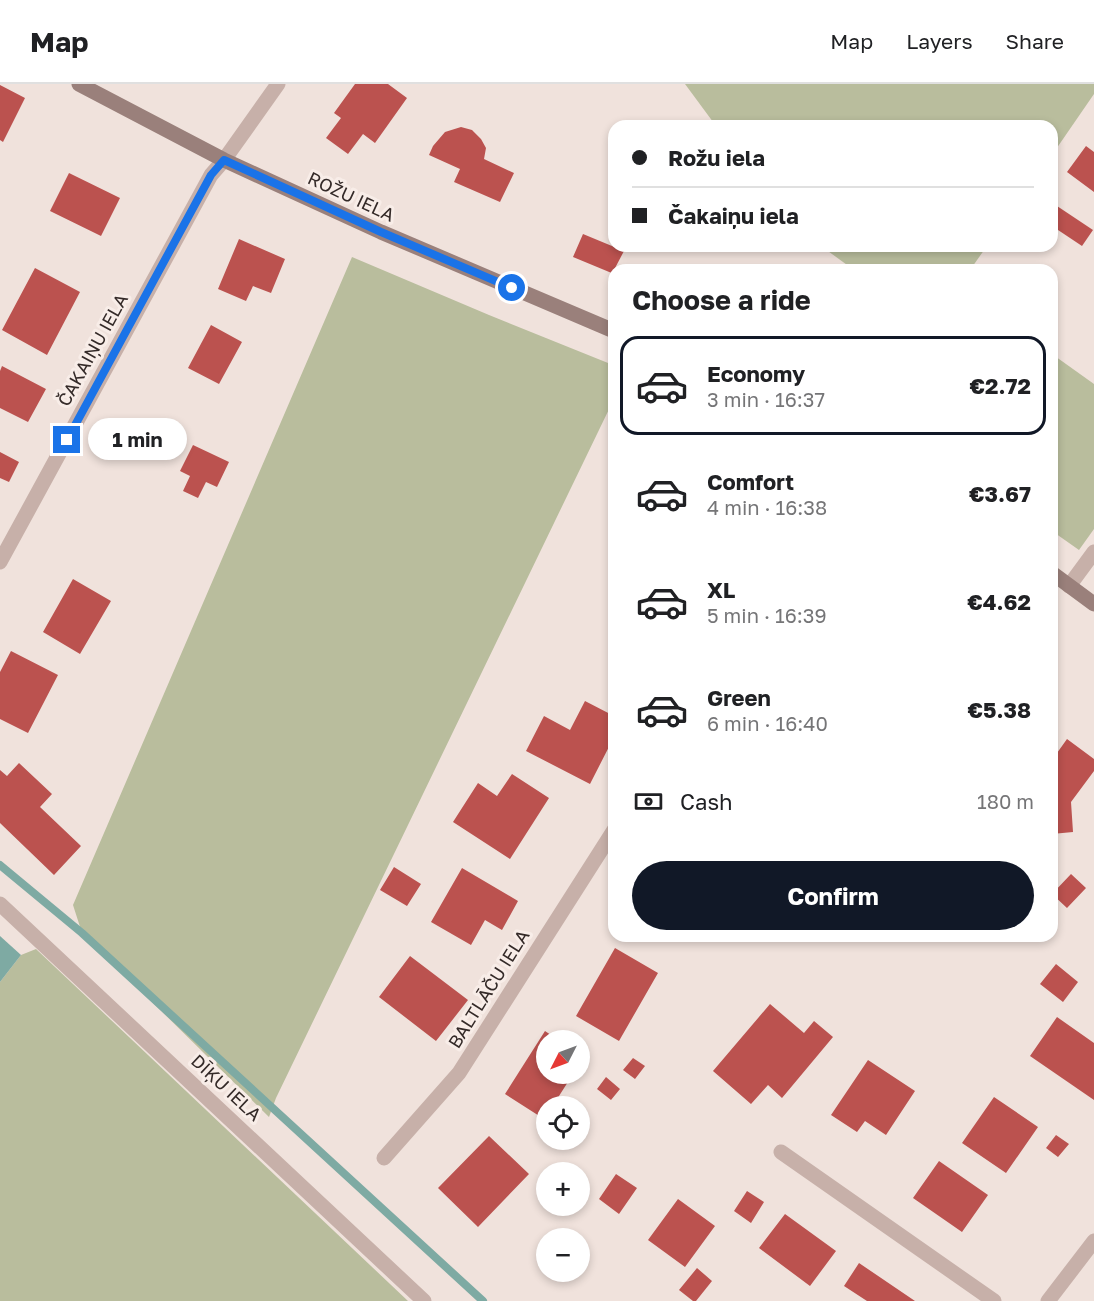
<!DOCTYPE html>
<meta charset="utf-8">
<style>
:root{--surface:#fff;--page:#f2f2f2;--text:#202124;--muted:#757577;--line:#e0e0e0;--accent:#111827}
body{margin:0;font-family:"Golos Text",sans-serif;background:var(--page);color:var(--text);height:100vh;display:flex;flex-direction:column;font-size:22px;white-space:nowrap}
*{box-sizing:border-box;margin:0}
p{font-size:20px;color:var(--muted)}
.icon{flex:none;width:33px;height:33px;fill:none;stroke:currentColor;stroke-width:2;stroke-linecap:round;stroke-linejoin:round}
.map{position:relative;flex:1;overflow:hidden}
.panel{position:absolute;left:608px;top:180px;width:450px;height:678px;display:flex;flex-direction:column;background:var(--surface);border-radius:18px;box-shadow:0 3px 9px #0003}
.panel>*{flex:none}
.hud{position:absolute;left:608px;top:36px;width:450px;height:132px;border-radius:18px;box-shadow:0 3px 9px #0003;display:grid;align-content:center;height:132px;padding:0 24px;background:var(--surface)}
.needle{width:39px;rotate:228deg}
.buttons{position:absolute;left:536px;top:946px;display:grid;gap:12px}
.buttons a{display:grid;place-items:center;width:54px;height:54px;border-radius:50%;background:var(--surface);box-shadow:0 3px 9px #0003;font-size:30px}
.end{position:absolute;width:27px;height:27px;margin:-14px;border:8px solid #1a73e8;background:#fff;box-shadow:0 0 0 3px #fff}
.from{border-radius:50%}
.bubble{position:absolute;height:42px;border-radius:21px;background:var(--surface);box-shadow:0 3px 9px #0003;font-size:20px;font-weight:700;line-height:42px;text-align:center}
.hud b{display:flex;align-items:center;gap:21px;height:57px;font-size:22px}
.hud b+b{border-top:2px solid var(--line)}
.hud i{width:15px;height:15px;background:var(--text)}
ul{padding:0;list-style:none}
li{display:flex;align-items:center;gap:18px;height:99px;margin:0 12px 9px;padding:0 12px;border:3px solid transparent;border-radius:18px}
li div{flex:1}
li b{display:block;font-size:22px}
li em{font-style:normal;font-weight:700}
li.selected{border-color:var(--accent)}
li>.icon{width:54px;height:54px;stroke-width:1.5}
h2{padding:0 24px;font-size:27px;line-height:72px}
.pay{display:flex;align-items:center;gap:15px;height:66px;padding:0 24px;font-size:22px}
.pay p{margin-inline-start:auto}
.primary-button{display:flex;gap:12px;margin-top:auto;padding:12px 24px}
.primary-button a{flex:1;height:69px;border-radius:36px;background:var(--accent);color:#fff;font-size:24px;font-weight:700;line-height:69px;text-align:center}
header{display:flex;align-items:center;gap:36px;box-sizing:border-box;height:84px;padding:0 30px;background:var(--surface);border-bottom:2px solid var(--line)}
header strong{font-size:28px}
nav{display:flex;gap:33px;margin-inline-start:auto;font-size:21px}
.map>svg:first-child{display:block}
.green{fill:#b9bd9d}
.water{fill:#7eaaa3}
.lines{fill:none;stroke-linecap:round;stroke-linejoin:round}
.stream{stroke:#7eaaa3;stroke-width:8}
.building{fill:#bb524f}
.street{stroke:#c7b0a9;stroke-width:15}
.secondary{stroke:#9a807b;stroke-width:15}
.route{stroke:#1a73e8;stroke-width:8}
.labels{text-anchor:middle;stroke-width:6;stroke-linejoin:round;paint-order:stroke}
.street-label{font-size:18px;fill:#342a28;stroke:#f8ede8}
</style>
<header>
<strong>Map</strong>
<nav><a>Map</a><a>Layers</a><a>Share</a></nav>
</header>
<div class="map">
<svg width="1094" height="1217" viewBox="0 0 1094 1217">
<rect width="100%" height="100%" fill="#f0e2dc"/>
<!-- green -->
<path class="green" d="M685,0H1094V10L1052,71V42H716Z
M821,162H987L970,186H854Z
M352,173L489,231L613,281V317L276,1014L269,1033L82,849L73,821Z
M1052,270L1094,300V445L1079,466L1052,447Z
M36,865L408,1217H0V898L21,871Z"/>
<!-- water -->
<path class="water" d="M0,852L21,871L0,898Z"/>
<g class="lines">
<!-- stream -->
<path class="stream" d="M0,781L82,849L483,1217"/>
</g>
<!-- building -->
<path class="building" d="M355,0H388L407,14L375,59L363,50L348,70L326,54L341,34L334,29Z
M0,1L25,14L3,58L0,56Z
M461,43L472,46L481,55L486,64L484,75L514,89L500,118L454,98L460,85L429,71L433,62L445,48Z
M1086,62L1094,68V108L1067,88Z
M69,89L120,114L101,152L50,127Z
M1054,120L1093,146L1082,162L1052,142V124Z
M583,150L624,167L614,186V190L573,173Z
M239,155L285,175L271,209L253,202L246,217L218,205Z
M35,184L80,208L47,271L2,246Z
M211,241L242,258L219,300L188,284Z
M2,282L46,305L28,338L0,324V287Z
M193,361L229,378L217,403L206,398L198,414L183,407L190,392L180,387Z
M0,368L19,378L9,398L0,394Z
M73,495L111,517L80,570L43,548Z
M11,567L58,591L28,649L0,635V588Z
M585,617L614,632V653L590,700L526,667L544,632L570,646Z
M1067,655L1094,675V687L1071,718L1073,748L1052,750V676Z
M19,679L52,710L40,723L81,762L54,791L0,739V686L7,692Z
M512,690L549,714L510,775L453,738L478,699L497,712Z
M394,783L421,800L407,822L380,806Z
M462,784L518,817L502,846L485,836L471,861L431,838Z
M1071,790L1086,804L1067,824L1052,810Z
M615,864L658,889L619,957L576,932Z
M410,872L468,916L436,957L379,913Z
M1056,880L1078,898L1063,918L1040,900Z
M770,920L804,949L814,937L833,953L782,1014L768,1001L751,1020L713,987Z
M1057,933L1094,959V1016L1030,972Z
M545,947L560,957H546V990H573L552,1023H546L544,1035L505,1010Z
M633,974L645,982L635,995L623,986Z
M868,976L915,1007L886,1051L865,1037L857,1048L831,1031Z
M606,993L620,1005L611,1016L597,1005Z
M994,1013L1038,1043L1006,1089L962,1059Z
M1056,1051L1069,1060L1058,1073L1046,1064Z
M489,1052L529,1090L478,1143L438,1104Z
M939,1077L988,1111L962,1148L913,1114Z
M616,1090L637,1104L619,1130L599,1115Z
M747,1107L764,1118L751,1139L734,1127Z
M678,1115L715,1142L685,1183L648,1156Z
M785,1130L836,1167L810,1202L759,1164Z
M859,1179L915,1217H867L844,1202Z
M697,1184L712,1197L696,1217H693L679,1206Z"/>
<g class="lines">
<!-- street -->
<path class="street" d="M0,478L211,91L224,76L278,0
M1069,502L1094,468
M0,820L424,1217
M781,1068L994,1217
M384,1074L459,989L614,746
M1048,1217L1094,1157"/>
<!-- secondary -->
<path class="secondary" d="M79,0L224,76L381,148L614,247
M1052,489L1094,520"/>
</g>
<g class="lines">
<!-- route -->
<path class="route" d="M67,356L211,91L224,76L381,148L512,204"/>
</g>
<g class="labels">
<!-- street labels -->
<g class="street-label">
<text transform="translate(351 113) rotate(25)" y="6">ROŽU IELA</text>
<text transform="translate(93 266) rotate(-61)" y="6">ČAKAIŅU IELA</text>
<text transform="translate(489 905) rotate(-58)" y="6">BALTLĀČU IELA</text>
<text transform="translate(226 1004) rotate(43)" y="6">DĪĶU IELA</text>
</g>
</g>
</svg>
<div class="buttons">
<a><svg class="needle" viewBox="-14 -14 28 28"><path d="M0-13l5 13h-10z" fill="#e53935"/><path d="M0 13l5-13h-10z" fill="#757577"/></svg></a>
<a><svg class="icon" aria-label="locate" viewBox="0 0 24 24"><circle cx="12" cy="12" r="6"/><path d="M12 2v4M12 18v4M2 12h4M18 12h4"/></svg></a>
<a>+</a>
<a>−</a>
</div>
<i class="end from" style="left:512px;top:204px"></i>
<i class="end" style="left:67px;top:356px"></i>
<div class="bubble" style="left:88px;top:334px;width:99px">1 min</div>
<div class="hud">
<b><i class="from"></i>Rožu iela</b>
<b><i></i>Čakaiņu iela</b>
</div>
<section class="panel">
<h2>Choose a ride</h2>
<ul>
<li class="selected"><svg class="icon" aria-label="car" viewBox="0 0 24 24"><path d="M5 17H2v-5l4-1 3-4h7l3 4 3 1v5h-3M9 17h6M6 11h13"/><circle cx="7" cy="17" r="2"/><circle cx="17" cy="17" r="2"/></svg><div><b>Economy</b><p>3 min · 16:37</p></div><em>€2.72</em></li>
<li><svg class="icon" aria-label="car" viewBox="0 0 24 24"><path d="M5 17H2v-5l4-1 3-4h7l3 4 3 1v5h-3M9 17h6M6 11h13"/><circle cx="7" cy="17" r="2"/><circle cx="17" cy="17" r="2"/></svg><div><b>Comfort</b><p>4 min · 16:38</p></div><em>€3.67</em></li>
<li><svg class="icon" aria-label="car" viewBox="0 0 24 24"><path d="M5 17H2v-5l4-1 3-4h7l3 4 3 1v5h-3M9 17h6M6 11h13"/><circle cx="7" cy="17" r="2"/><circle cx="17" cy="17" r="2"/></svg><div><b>XL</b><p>5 min · 16:39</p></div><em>€4.62</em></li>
<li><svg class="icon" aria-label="car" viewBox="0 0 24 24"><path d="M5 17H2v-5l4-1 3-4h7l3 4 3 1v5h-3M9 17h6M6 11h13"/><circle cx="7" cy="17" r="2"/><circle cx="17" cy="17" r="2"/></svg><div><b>Green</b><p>6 min · 16:40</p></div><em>€5.38</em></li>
</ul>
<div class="pay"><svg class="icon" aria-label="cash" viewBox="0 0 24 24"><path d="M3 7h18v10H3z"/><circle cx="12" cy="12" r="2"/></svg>Cash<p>180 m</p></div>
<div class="primary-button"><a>Confirm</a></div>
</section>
</div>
